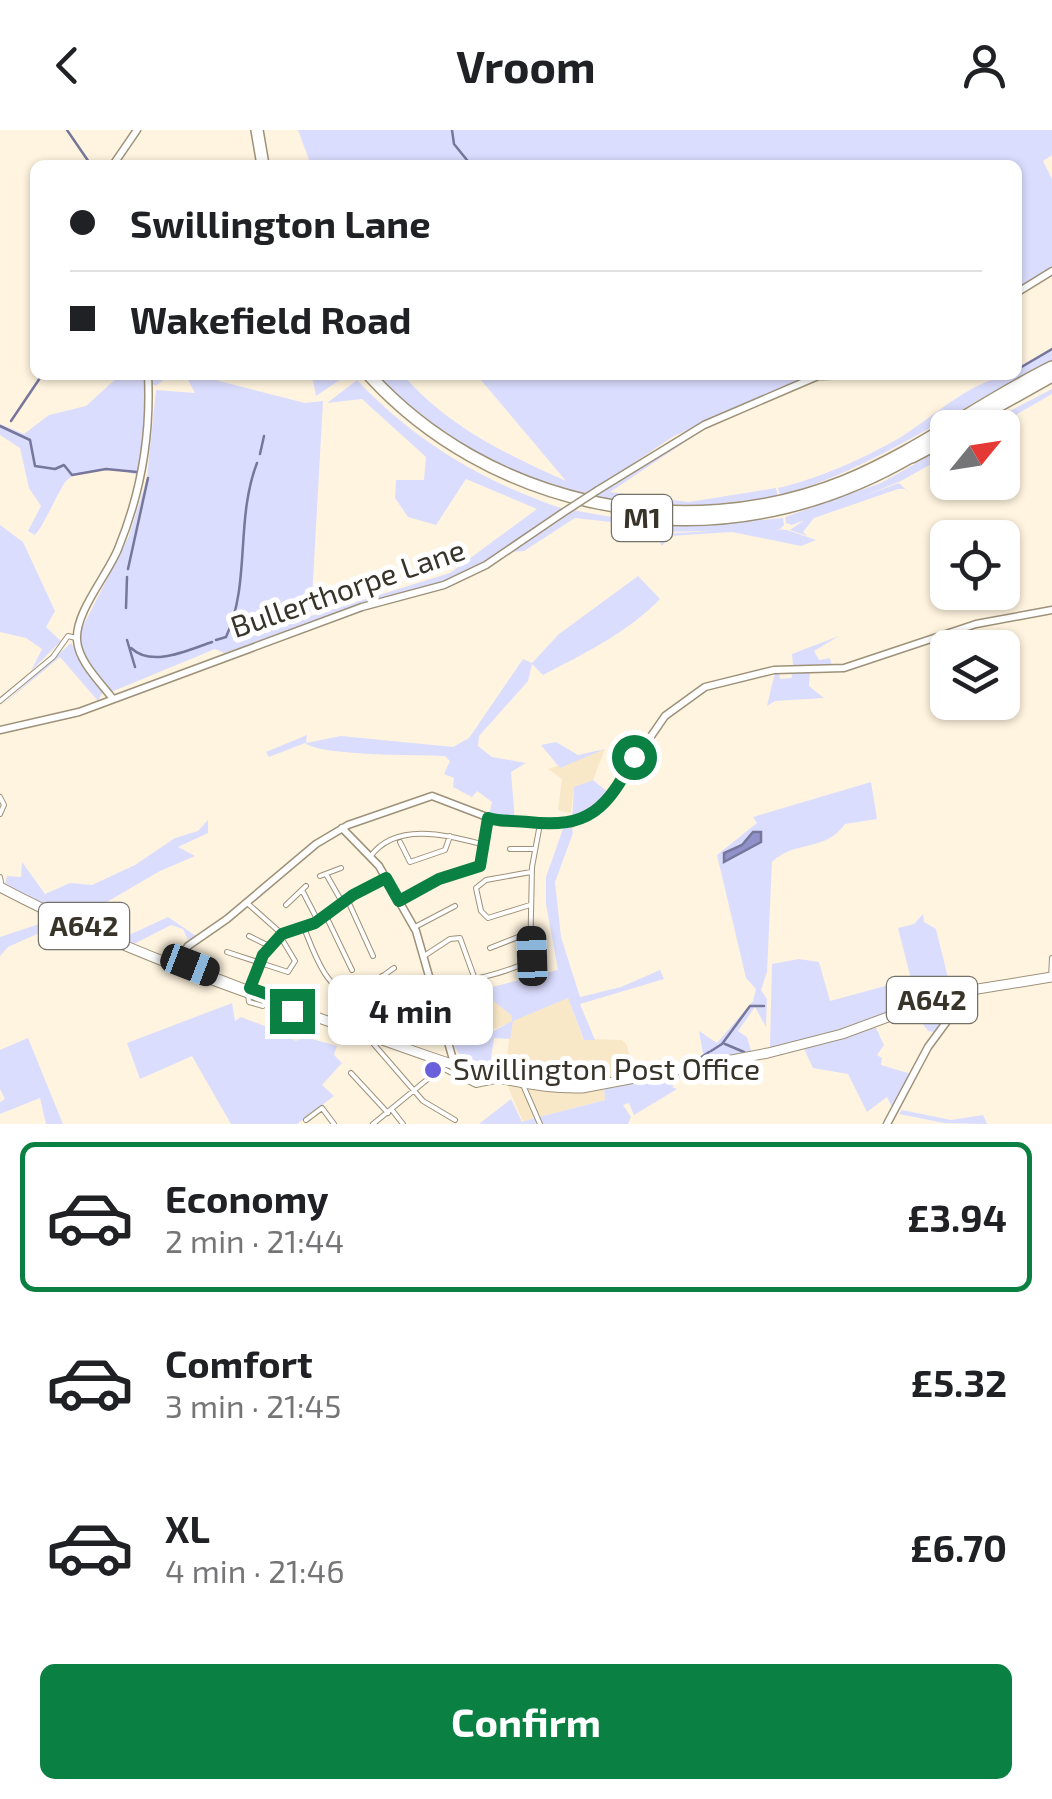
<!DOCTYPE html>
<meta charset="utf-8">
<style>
:root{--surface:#fff;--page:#f6f6f6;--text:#202124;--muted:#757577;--line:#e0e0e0;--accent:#0b8043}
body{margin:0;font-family:"Exo 2",sans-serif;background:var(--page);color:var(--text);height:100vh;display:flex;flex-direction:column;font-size:38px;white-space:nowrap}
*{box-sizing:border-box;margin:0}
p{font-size:32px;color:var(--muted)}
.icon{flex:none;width:55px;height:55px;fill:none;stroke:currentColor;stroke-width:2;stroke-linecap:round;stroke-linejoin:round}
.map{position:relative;height:994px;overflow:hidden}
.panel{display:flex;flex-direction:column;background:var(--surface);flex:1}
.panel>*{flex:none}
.banner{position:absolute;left:30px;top:30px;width:992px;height:220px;border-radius:15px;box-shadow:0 2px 8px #0004;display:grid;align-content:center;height:220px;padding:0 40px;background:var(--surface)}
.needle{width:65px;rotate:60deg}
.buttons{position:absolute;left:930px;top:280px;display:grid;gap:20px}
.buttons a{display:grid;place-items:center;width:90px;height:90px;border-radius:15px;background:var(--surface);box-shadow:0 2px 8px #0004;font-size:50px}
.end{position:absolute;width:45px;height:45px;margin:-22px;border:12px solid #0b8043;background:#fff;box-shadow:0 0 0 5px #fff}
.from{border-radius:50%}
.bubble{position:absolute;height:70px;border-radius:15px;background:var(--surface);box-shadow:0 2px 8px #0004;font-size:32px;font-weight:700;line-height:70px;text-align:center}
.car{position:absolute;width:30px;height:60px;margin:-30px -15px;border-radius:12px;box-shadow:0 0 8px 2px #0007;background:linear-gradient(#222 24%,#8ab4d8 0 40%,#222 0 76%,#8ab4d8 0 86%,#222 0)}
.banner b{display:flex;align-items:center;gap:35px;height:95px;font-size:38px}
.banner b+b{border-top:2px solid var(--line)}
.banner i{width:25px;height:25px;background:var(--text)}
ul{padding:18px 0 0;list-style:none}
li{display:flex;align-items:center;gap:30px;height:150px;margin:0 20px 15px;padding:0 20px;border:5px solid transparent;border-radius:15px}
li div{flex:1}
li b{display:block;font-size:38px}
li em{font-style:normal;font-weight:700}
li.selected{border-color:var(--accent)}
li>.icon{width:90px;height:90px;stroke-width:1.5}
.cta{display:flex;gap:20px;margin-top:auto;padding:20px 40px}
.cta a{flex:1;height:115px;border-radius:15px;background:var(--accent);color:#fff;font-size:40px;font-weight:700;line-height:115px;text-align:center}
header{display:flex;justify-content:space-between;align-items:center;height:130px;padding:0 40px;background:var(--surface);font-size:45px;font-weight:700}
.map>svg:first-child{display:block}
.built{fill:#f9e8c7}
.green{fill:#dbddfe}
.water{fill:#9192cb;stroke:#77769b;stroke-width:2.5}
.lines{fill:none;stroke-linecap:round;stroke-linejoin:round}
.stream{stroke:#77769b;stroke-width:2.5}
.minor-casing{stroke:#9e9179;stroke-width:6}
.tertiary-casing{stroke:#9e9179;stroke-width:9}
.primary-casing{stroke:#9e9179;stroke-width:11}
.motorway-casing{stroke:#9e9179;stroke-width:14}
.minor{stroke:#fff;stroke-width:4}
.tertiary{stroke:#fff;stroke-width:6}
.primary{stroke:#fff;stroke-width:9}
.motorway{stroke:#fff;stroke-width:11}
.tertiary-bridge-casing{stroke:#9e9179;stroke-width:9;stroke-linecap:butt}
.tertiary-bridge{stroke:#fff;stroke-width:6}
.route{stroke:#0b8043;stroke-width:12}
.poi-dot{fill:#6a60d9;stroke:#fff;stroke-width:4}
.labels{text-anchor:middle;stroke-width:10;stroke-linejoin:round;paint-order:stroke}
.shield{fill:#fff;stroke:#74716a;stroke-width:2.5}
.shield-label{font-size:28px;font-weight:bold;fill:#39342a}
.street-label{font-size:30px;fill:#39342a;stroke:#fff}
.poi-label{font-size:30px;fill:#39342a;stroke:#fff;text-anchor:start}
</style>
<header><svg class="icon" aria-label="back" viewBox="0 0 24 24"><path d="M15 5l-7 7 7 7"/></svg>Vroom<svg class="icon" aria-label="person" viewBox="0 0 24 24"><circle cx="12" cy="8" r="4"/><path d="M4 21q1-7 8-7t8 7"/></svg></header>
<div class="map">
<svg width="1052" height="994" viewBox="0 0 1052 994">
<rect width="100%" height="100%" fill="#fff4df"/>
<!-- built -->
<path class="built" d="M605,619L593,650L574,657L571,683L558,680L562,649L548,639Z
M558,840L583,909L622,910L627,915L633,946L580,955L504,945L512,892L487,902L474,897L451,907L445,890L459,885L454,867Z
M290,883L316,892L297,911L283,903Z
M506,952L522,958L535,988L523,992Z
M527,956H604L605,970L539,987Z"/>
<!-- green -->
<path class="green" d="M298,0H1052V25L1043,31L1052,49V139L1018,158V35H311Z
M1052,218V230C960,276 881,336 780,366L778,358C818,349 867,327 901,307C935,286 976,245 1018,245V238Z
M120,245H144V297L137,345C120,338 82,337 67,350C61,355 46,392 35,405L28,401L41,376L29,358L20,318L0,305V294L24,304L49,285L86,276Z
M150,245L153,250V245H196L305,273L323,271L311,486L450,443L537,379L466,349L436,395L408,387L395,368L396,350H424L426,327L362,269L327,273L357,250C414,311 485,353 564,379L483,434L442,453L224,523L215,519L111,562L83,525L80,502L129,406L147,348L156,260L195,263L188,250L167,247L156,256L151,253Z
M312,245H347L316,266Z
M376,245H403C448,296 503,323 566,351L481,250L482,245H813L674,306L584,366C500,345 433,299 376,245Z
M1052,259V264L995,297H979Z
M712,294L610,362L689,372L776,358L778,367L676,378L591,368Z
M947,316V325L901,351L792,395L786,393L785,387L881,353Z
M899,353L921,374L905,359H898L814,388L803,402L807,406L790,400L810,386Z
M573,380C644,395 710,395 783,388L784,395L780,399L661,402L653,411L638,395L575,388L524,421L508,422Z
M0,395L23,412L55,481L46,497L61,511L31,541L42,519L26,508L0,502Z
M758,398L787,400L816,410L801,416L732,402L670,406L662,416L658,409L662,404Z
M638,446L660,469C627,503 585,523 543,545L532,534L528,551L479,606L478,616L492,627L526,633L511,642L515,691L489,685L492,672L477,661L472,667L453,657L454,648L444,644L450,631L445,626C418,625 321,626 305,613L269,627L266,622L307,605L306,613L341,606L453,617L469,608L523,529L532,533L559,504Z
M839,506L814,521L819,530L830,528L832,537L793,535L792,524Z
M71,513C79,529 97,544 103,562L98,571L60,527L0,577Z
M791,540L810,541L809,556L824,568L775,571L767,576L775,542L779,541L780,549L792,548Z
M556,612L578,625L605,619L560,638L541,615Z
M593,650L609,663L572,690L574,657Z
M871,652L877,689L845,694C826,722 794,710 772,732L767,842L761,860L767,869L766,897L755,877L738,901L747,907L752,924L689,937L703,924L699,901L717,913L753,871L756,859L746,848L717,725L757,693L753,687Z
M208,690V703L178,717L195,726L160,741L93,780L113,786L129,805L168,787L196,806L188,810L183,799L171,795L132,815L4,757L7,746L21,747L22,732L45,764L70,753L92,755L135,735L175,708L198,701Z
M559,696L572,697L573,703L555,752L561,807L580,867L621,857L660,840L664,849L580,874L595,910H584L568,868L513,891L510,909L494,908L489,941L465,934L454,916L479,899L492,902L512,891V886L490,868L479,874L477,870L485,862L475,870L482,881L459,886L454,867L558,840L546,774V747L563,699Z
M923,784L924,792L936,799L951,860L843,900L773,920L770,916L772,834L799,829L819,832L830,871L911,849L898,798L914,794Z
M54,789L64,792L8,817L0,826V807Z
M964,865L934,902L928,901L914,882Z
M232,873L235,891L241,887L281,902L288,884L280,879L290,883L283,904L296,911L305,907L337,916L334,925L342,933L322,955L334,966L297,994H231L192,926L140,949L127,913Z
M875,896L884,915L877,925L882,928L881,935L911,944L892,978L887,967L867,982L848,944L813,938L804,919Z
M28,908L63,994H46L40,968L0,984V972L5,969L0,959V920Z
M685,943L672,957L677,959L634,985L629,973L623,975L631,987L628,994H543L539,987L605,970L604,956Z
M511,969L522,992L535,988L537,994H479Z
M902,980L951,990L983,985L987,994L944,993L899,984Z"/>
<!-- water -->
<path class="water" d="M753,702H761V712L724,732V723L742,715Z"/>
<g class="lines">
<!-- stream -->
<path class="stream" d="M67,0L91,35
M452,0L454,14L471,35
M1018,239L1052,219
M11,291L42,245
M0,296L30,310L35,336L55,339L64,335L72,345L106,339L137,342
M260,324L264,306
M128,439L148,348
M126,478L127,447
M127,510L135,537
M216,510L226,507C251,453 235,390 257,333
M131,518C152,538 188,520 212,512
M725,914L744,922
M711,921L722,914L750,876H764
M694,932L709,922"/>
<!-- minor casing -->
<g class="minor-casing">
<path id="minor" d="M0,571L53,527L68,506L76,508
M0,667L4,675L0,684
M400,712L410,732L445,720L450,706
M510,719H535
M370,727C396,690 450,706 485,715
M326,744L342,772
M320,746L341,738
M0,747L1,752
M302,760L318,791
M348,771L373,826
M399,771L439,749L483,734L487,688
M246,772L282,804
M286,775L306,756
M530,775L488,788L481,781L476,758L486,750L531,742
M326,786L352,840
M415,797L455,776
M304,798C312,817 326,862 352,864C364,864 384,844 394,838
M249,806L269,816
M490,818L531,802
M227,822L288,842L295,831L280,806
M424,826L450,809L460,808L476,852
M183,828L189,835L290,874
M382,846L392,863
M1051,848L1052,828
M250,858L263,825L282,804L315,793L349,767L386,748
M392,863C443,851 481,854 530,831L532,737L540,694
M248,864L249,872L263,876L267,871
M290,875L305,863
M385,887L418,894
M379,906L392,863
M371,911L423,971L455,990
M444,939L476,955L500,950
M351,943L388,983
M523,955L540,994
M392,980L403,994
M306,990L322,978L334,994
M373,994L446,934"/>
</g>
<!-- tertiary casing -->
<g class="tertiary-casing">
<path id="tertiary" d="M113,35L137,0
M1018,162L1052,141
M598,360L704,295L818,246L851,245
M113,569C101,553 78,531 77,510C75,482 107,446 118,419C141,363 151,305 148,245
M0,600L79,582L362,477L444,455L486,435L561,384
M342,698L379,736L416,801L454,933
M175,835L188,816L227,789L316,714L348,695L432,666L500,692L572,693L605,673L665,586L705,557L774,540L844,538L976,494L1052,480
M887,994L928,917L970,860"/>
</g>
<!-- primary casing -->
<g class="primary-casing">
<path id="primary" d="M0,757C117,819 243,862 368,905C435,928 510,960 582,958L768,923L842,904L953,863L1052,847"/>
</g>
<!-- motorway casing -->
<g class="motorway-casing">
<path id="motorway" d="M257,0L263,35
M369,245C488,375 682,417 845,351C918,321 981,272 1052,237
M959,298L1052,246
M912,327L948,308
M650,388C743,396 834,372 914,325"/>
</g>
<!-- minor -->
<use href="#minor" class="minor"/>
<!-- tertiary -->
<use href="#tertiary" class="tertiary"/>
<!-- primary -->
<use href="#primary" class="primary"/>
<!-- motorway -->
<use href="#motorway" class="motorway"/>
<!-- tertiary-bridge casing -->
<g class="tertiary-bridge-casing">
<path id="tertiary-bridge" d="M561,384L598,360"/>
</g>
<!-- tertiary-bridge -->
<use href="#tertiary-bridge" class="tertiary-bridge"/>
</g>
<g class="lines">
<!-- route -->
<path class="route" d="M292,881L289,872L250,858L263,825L282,804L315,793L353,765L386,748L399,771L439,749L480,736L488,688C502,692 513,690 528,692C589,699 607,679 634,627"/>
</g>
<!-- markers -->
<circle class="poi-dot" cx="433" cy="940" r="10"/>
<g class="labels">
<!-- shield labels -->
<g class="shield">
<rect x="612" y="365" width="60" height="46" rx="8"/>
<rect x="39" y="773" width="90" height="46" rx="8"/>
<rect x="887" y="847" width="90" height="46" rx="8"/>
</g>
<g class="shield-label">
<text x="642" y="398">M1</text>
<text x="84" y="806">A642</text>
<text x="932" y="880">A642</text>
</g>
<!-- street labels -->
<g class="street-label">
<text transform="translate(348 459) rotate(-19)" y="10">Bullerthorpe Lane</text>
</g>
<!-- poi labels -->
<g class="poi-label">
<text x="453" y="950">Swillington Post Office</text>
</g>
</g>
</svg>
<div class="buttons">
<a><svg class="needle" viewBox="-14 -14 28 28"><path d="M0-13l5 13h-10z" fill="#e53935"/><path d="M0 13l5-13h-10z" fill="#757577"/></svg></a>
<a><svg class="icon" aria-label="locate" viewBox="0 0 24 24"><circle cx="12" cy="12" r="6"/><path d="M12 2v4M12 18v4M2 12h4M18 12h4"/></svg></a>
<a><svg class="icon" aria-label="layers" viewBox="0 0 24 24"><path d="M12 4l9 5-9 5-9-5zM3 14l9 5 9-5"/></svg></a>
</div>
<i class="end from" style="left:634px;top:627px"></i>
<i class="end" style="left:292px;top:881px"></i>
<div class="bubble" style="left:328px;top:845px;width:165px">4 min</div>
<i class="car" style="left:532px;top:826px;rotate:358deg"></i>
<i class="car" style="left:190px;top:835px;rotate:111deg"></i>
<div class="banner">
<b><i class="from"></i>Swillington Lane</b>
<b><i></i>Wakefield Road</b>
</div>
</div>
<section class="panel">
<ul>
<li class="selected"><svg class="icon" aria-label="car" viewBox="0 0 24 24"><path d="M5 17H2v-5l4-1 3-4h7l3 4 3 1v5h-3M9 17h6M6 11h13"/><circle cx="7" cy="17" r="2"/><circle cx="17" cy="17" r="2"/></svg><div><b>Economy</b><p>2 min · 21:44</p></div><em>£3.94</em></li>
<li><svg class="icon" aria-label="car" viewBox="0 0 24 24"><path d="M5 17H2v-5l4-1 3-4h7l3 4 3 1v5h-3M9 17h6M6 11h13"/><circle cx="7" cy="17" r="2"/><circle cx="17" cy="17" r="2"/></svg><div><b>Comfort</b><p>3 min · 21:45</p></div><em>£5.32</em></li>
<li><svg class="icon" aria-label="car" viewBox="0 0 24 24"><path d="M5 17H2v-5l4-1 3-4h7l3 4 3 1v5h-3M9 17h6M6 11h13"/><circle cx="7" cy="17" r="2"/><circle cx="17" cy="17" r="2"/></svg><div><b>XL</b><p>4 min · 21:46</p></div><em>£6.70</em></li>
</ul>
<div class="cta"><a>Confirm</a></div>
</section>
